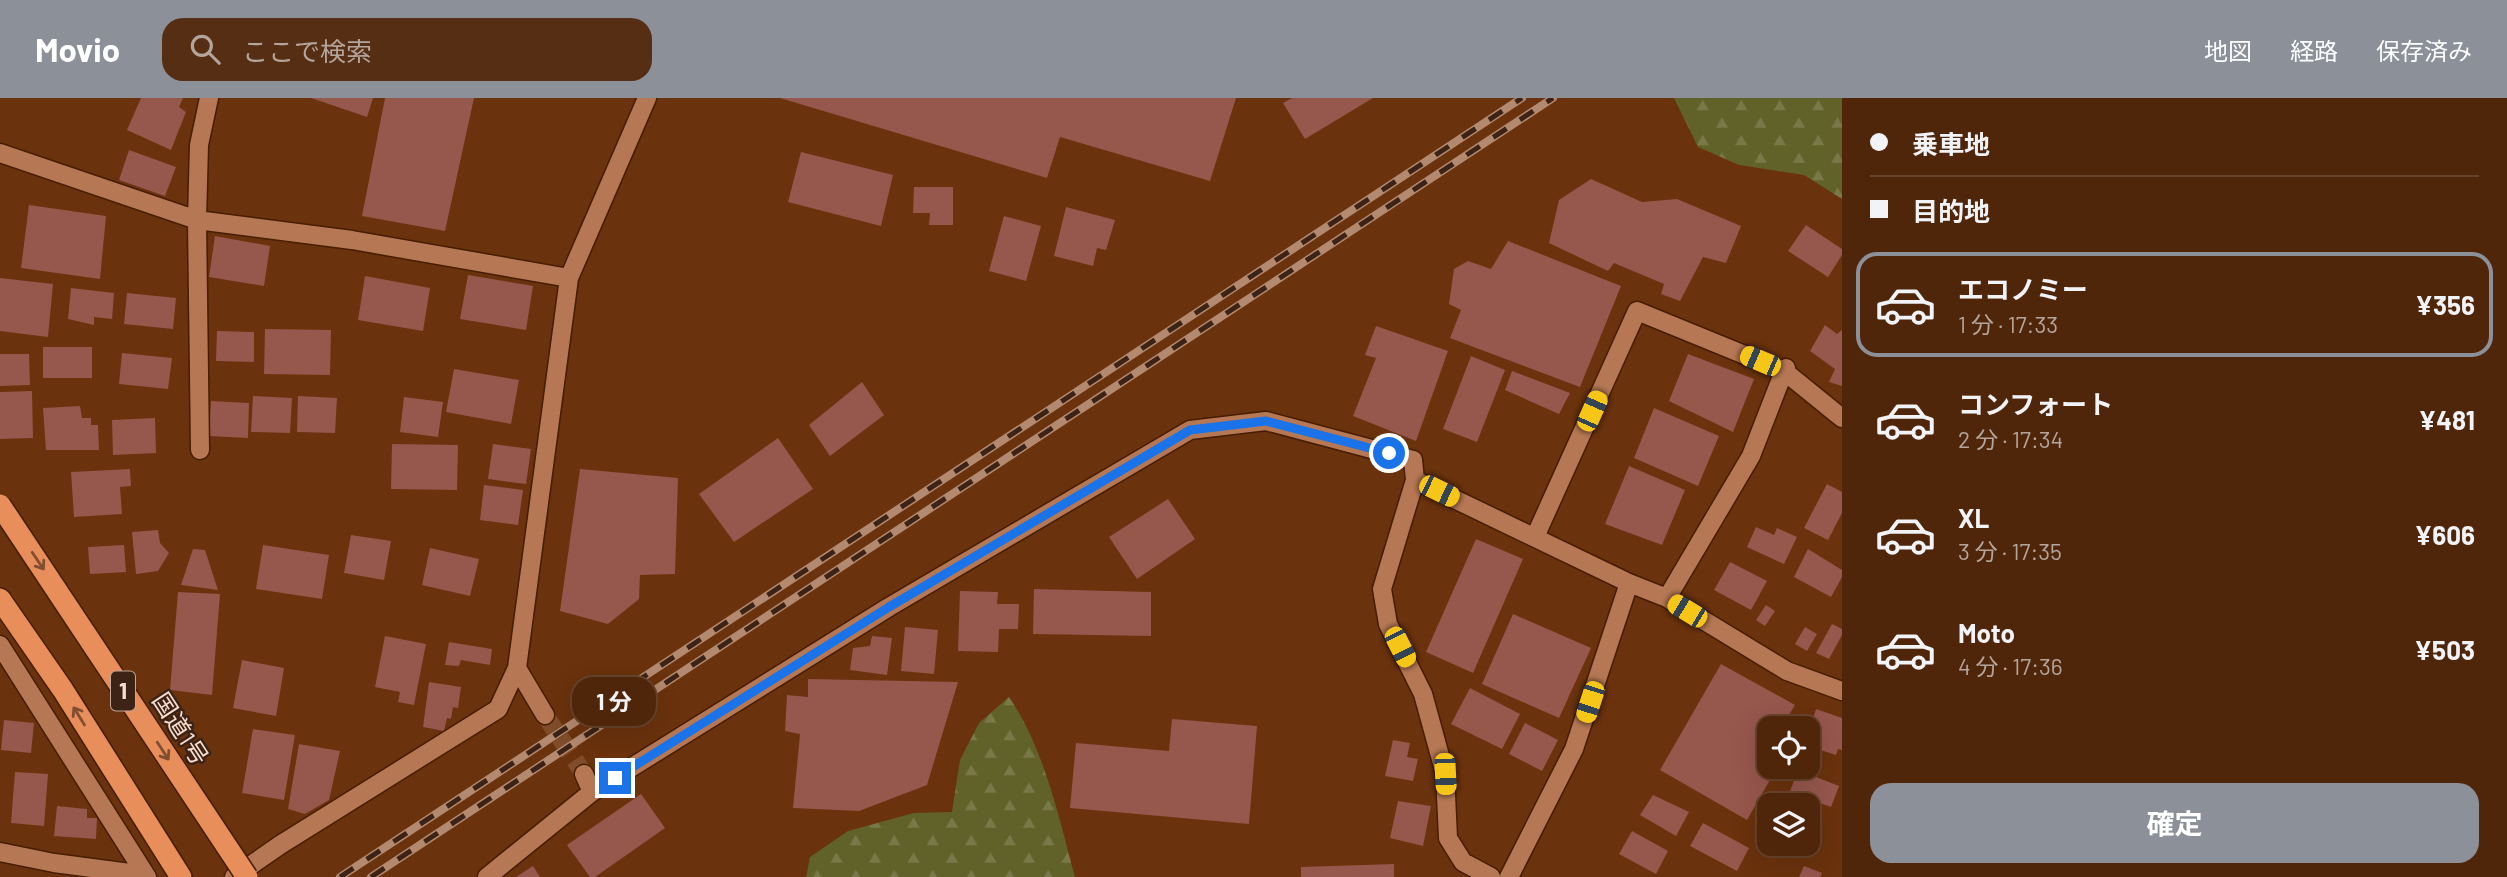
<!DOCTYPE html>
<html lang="ja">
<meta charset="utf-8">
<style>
:root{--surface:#50260a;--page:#562e13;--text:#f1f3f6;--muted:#b4a59c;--line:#67432b;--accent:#8c9099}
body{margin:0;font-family:Barlow,"Noto Sans JP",sans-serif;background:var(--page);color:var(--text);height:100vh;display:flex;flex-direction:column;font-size:26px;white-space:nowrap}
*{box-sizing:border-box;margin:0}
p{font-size:23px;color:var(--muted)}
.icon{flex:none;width:38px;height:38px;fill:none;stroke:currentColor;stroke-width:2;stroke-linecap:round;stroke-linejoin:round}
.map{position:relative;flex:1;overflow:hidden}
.details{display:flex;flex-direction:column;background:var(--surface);width:665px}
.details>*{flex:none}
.guide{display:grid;align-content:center;height:154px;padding:0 28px;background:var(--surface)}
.fabs{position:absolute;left:1757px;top:618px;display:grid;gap:14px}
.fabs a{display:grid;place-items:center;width:63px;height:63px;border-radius:14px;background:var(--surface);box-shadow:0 7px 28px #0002,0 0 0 2px var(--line);font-size:35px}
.end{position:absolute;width:32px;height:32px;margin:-16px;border:9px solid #1a73e8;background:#fff;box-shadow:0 0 0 4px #fff}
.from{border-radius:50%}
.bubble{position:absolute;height:49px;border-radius:21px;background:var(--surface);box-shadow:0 7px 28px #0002,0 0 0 2px var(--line);font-size:23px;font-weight:700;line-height:49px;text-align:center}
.car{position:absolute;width:21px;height:42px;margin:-21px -10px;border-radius:9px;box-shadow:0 0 5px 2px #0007;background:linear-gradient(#f5c518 24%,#345 0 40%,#f5c518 0 76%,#345 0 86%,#f5c518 0)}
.guide b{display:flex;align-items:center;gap:24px;height:66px;font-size:26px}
.guide b+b{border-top:2px solid var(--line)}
.guide i{width:18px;height:18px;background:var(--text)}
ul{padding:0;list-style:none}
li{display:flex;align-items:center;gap:21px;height:105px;margin:0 14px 10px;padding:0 14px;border:4px solid transparent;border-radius:21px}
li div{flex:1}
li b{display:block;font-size:26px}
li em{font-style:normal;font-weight:700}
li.selected{border-color:var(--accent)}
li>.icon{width:63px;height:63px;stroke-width:1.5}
.button{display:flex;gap:14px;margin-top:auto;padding:14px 28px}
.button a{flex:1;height:80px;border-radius:21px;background:var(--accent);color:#fff;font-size:28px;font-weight:700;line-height:80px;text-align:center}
header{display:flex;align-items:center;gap:42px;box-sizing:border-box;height:98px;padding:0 35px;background:var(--accent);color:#fff}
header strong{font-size:33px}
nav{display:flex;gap:38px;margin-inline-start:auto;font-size:24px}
.search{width:490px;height:63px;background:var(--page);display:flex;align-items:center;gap:18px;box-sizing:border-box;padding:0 24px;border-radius:21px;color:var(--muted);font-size:26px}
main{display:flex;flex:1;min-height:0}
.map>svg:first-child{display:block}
.forest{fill:url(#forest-firs)}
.building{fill:#96574d}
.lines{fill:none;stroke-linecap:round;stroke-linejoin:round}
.minor-tunnel{stroke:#804c2a;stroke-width:18;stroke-dasharray:18 9;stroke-linecap:butt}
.minor-casing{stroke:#461d01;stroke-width:21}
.highway-casing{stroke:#461d01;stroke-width:24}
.minor{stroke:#b67854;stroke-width:18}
.highway{stroke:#e78e5a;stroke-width:21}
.rail-casing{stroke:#b3896f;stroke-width:8}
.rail{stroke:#3d2315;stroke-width:5;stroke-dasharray:16;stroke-linecap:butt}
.highway-bridge-casing{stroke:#461d01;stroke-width:24;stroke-linecap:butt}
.highway-bridge{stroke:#e78e5a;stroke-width:21}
.oneway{stroke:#814e31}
.route{stroke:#1a73e8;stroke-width:9}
.labels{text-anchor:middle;stroke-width:5;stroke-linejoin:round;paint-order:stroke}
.shield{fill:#3d2315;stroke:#c1a697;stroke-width:2}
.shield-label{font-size:23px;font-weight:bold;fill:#fadecf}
.street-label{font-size:24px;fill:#fadecf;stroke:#3d2315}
</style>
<header>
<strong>Movio</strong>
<div class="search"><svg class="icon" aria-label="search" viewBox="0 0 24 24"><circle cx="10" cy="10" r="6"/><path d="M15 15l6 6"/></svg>ここで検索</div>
<nav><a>地図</a><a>経路</a><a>保存済み</a></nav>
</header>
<main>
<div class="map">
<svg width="1842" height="779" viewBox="0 0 1842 779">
<defs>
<pattern id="forest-firs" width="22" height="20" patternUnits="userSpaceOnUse" patternTransform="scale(1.75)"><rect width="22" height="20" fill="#61622a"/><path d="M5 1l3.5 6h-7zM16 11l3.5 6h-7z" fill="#797848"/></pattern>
</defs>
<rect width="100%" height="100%" fill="#6a320d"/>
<!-- forest -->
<path class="forest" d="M1674,0H1842V101L1804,77L1739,67L1698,49Z
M1009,599C1044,650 1059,720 1075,779H806L810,759L848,733L914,715L952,714L960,662L979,625Z"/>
<!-- building -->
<path class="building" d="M141,0H183L179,9L186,14L171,52L127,32Z
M311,0H373L367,19Z
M385,0H474L445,133L362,118Z
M780,0H1236L1210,83L1060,39L1047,80Z
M1292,0H1373L1305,41L1283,5Z
M129,52L176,69L165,98L119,82Z
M801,54L893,77L881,128L788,104Z
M1591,81L1642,104L1677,101L1741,128L1726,165L1703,159L1680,203L1661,196L1664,186L1614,165L1608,173L1549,145L1559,102Z
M914,89H953V127H929L930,115H913Z
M29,107L106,118L100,181L21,170Z
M1066,109L1115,122L1106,152L1097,150L1093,168L1054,158Z
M1004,118L1041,128L1026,183L989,173Z
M1806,127L1842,151V157L1828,179L1788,153Z
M215,138L270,148L264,188L209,179Z
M1508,143L1621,188L1580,289L1450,240L1461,212L1449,206L1454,171L1468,163L1491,171Z
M468,177L533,188L526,232L460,221Z
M365,178L430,190L423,233L358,222Z
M0,180L53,186L48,239L0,233Z
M71,190L114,195L112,221L94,219V227L68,221Z
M127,195L176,200L173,231L124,226Z
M1825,227L1837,236L1842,232V288L1829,284L1835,271L1810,253Z
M1376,228L1448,253L1416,343L1353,318L1376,260L1365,257Z
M265,231L331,232L330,277L264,276Z
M217,233L254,234V264L216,263Z
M43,249H92V280H43Z
M122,255L172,260L168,291L119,286Z
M0,256H29L30,287L0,288Z
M1688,256L1754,281L1733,334L1669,303Z
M1471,258L1505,272L1477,344L1443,331Z
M454,271L519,282L511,326L446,314Z
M1512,273L1570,295L1559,316L1505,292Z
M862,284L884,317L830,358L809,327Z
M32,293L33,340L0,341V294Z
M253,298L292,300L290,335L251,334Z
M298,298L337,300L335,335L297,334Z
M404,299L443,304L438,339L400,334Z
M211,303L249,305L248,340L209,338Z
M80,308L82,320H91V327H98L99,352H46L43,310Z
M1654,310L1719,338L1698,388L1634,360Z
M155,320L156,355L113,357L112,322Z
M778,340L813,391L734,444L699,396Z
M392,346L458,347L457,392L391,391Z
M493,346L531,351L526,386L488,381Z
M1629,368L1685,392L1662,447L1605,426Z
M130,371L131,388L120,389L122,416L74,419L71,374Z
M580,371L678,380L675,476L640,477L639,501L608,526L560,513Z
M1827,386L1842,394V415L1828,442L1804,430Z
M484,387L523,392L518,427L480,422Z
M1168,401L1195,441L1137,481L1109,439Z
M1756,429L1774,437L1777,430L1797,439L1784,466L1747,449Z
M158,432L160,445L169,455L158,473L136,476L132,434Z
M351,437L391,443L384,482L344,475Z
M1476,441L1523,461L1473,575L1426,554Z
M124,447L126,474L90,476L88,449Z
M263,447L329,457L322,501L256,491Z
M430,450L479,461L470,498L422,487Z
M193,451L205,452L218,492L181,487Z
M1808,451L1842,472V479L1831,499L1794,479Z
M1730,464L1767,483L1751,512L1714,492Z
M1034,491L1151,494V538L1033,536Z
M960,493L998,494L997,506H1019L1018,531H999L998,554L958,553Z
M178,494L220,496L212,597L170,592Z
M1766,507L1775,513L1765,528L1756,522Z
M1513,516L1591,550L1559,620L1482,586Z
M1832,526L1842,531V537L1829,561L1816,555Z
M905,529L938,532L934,576L901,573Z
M1805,529L1817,536L1807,553L1795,546Z
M385,538L426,546L414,607L398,604L400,594L375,589Z
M872,538L892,540L887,577L850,572L853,550L870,548Z
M449,544L492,551L490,567L461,562L459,568L445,567Z
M242,562L284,570L276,618L233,610Z
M1721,566L1795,607L1781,630H1769V651L1764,660L1769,663V668H1778L1747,722L1660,672Z
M808,581L958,584L927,687L859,713L793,710L800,636L785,633L787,597L808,599Z
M429,584L461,589L458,610L453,609L451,621L447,620L444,633L423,629Z
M1470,590L1520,616L1502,651L1451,626Z
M1816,611L1842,620V652L1838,651L1836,657L1808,648V638Z
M1172,621L1257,628L1249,726L1070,710L1076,645L1169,653Z
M4,622L34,625L31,655L1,652Z
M1525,625L1558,642L1542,673L1509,656Z
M253,631L295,637L284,702L242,695Z
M1393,642L1410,645L1407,659L1418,661L1413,683L1385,678Z
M299,646L340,653L329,702L305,716L288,711Z
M1798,672L1839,688L1831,709L1814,703L1808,720V707H1785Z
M15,674L48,676L44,728L11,725Z
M641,696L665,730L595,779H590L567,747Z
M1653,697L1689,714L1676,738L1640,717Z
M1398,703L1431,708L1423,748L1390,740Z
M57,708L87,711V720H97L96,741L54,738Z
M1703,725L1749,750L1737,773L1690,748Z
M1632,733L1668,753L1656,776L1619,756Z
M1394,766V779H1301V769Z
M533,768L540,779H516Z
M1804,768L1822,775L1820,779H1799Z"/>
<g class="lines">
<!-- minor-tunnel -->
<path class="minor-tunnel" d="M545,617L584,676"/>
<!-- minor casing -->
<g class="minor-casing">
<path id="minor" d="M0,55L197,122L352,142L569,180
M1786,270L1784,273L1842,320
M200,352L197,122L199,47L209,0
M1415,382L1629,485L1667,500L1787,573L1842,593
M1535,439L1637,213L1784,273L1751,358L1667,500
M0,547L147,779
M517,570L545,617
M584,676L592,694
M0,754L54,765L145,777
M234,779L280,747L498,611L517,570L569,180L647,0
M487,779L592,694L889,509L1190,332L1266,323L1413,362L1415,382L1382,491L1388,526L1423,596L1445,676L1448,740L1463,764L1491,779
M1509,779L1574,651L1629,485"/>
</g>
<!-- highway casing -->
<g class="highway-casing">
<path id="highway" d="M0,501L63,592L181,779"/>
</g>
<!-- minor -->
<use href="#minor" class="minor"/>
<!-- highway -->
<use href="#highway" class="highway"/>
<!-- rail casing -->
<g class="rail-casing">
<path id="rail" d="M340,779L1522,0
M371,779L1553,0"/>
</g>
<!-- rail -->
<use href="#rail" class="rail"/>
<!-- highway-bridge casing -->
<g class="highway-bridge-casing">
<path id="highway-bridge" d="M0,407L247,779"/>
</g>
<!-- highway-bridge -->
<use href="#highway-bridge" class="highway-bridge"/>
</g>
<!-- one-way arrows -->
<defs><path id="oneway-shaft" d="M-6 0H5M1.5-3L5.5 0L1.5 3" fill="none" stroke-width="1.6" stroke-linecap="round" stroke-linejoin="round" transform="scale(1.75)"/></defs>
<g class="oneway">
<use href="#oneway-shaft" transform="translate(38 463) rotate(56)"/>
<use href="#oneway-shaft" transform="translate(79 618) rotate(-122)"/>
<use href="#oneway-shaft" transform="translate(163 653) rotate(57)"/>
</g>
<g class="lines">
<!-- route -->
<path class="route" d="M615,680L889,509L1190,332L1266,323L1389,355"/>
</g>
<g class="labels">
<!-- shield labels -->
<rect class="shield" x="111" y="573.5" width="24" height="39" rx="5"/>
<g class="shield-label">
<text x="123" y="601">1</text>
</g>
<!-- street labels -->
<g class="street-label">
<text transform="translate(180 631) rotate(57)" y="8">国道1号</text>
</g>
</g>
</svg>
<div class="fabs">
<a><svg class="icon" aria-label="locate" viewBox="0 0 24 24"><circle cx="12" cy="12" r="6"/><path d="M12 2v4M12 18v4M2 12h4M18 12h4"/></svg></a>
<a><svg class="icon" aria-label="layers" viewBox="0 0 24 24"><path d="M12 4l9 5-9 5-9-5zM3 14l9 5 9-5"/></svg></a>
</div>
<i class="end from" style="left:1389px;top:355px"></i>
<i class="end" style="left:615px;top:680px"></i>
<div class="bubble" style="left:572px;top:579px;width:84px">1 分</div>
<i class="car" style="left:1760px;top:263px;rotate:293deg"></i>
<i class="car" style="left:1592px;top:313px;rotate:24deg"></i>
<i class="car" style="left:1439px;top:393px;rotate:116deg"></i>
<i class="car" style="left:1687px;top:513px;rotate:301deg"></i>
<i class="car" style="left:1400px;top:549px;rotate:153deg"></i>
<i class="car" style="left:1590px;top:604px;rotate:198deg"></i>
<i class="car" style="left:1445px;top:676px;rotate:177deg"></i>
</div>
<section class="details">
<div class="guide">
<b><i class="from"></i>乗車地</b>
<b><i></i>目的地</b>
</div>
<ul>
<li class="selected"><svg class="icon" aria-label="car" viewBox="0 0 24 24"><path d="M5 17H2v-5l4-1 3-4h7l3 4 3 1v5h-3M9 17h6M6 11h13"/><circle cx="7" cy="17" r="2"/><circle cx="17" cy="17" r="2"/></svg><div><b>エコノミー</b><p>1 分 · 17:33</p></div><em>¥356</em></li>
<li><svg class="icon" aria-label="car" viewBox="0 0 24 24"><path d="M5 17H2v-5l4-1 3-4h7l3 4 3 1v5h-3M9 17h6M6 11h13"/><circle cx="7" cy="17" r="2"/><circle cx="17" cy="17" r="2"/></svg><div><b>コンフォート</b><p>2 分 · 17:34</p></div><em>¥481</em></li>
<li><svg class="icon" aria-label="car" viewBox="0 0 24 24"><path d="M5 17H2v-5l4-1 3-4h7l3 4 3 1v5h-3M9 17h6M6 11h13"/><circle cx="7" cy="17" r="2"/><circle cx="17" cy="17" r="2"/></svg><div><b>XL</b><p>3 分 · 17:35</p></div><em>¥606</em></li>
<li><svg class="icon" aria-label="car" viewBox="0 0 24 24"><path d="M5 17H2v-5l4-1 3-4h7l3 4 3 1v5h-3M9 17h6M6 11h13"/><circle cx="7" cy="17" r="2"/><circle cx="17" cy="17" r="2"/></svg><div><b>Moto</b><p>4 分 · 17:36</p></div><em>¥503</em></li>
</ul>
<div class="button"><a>確定</a></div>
</section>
</main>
